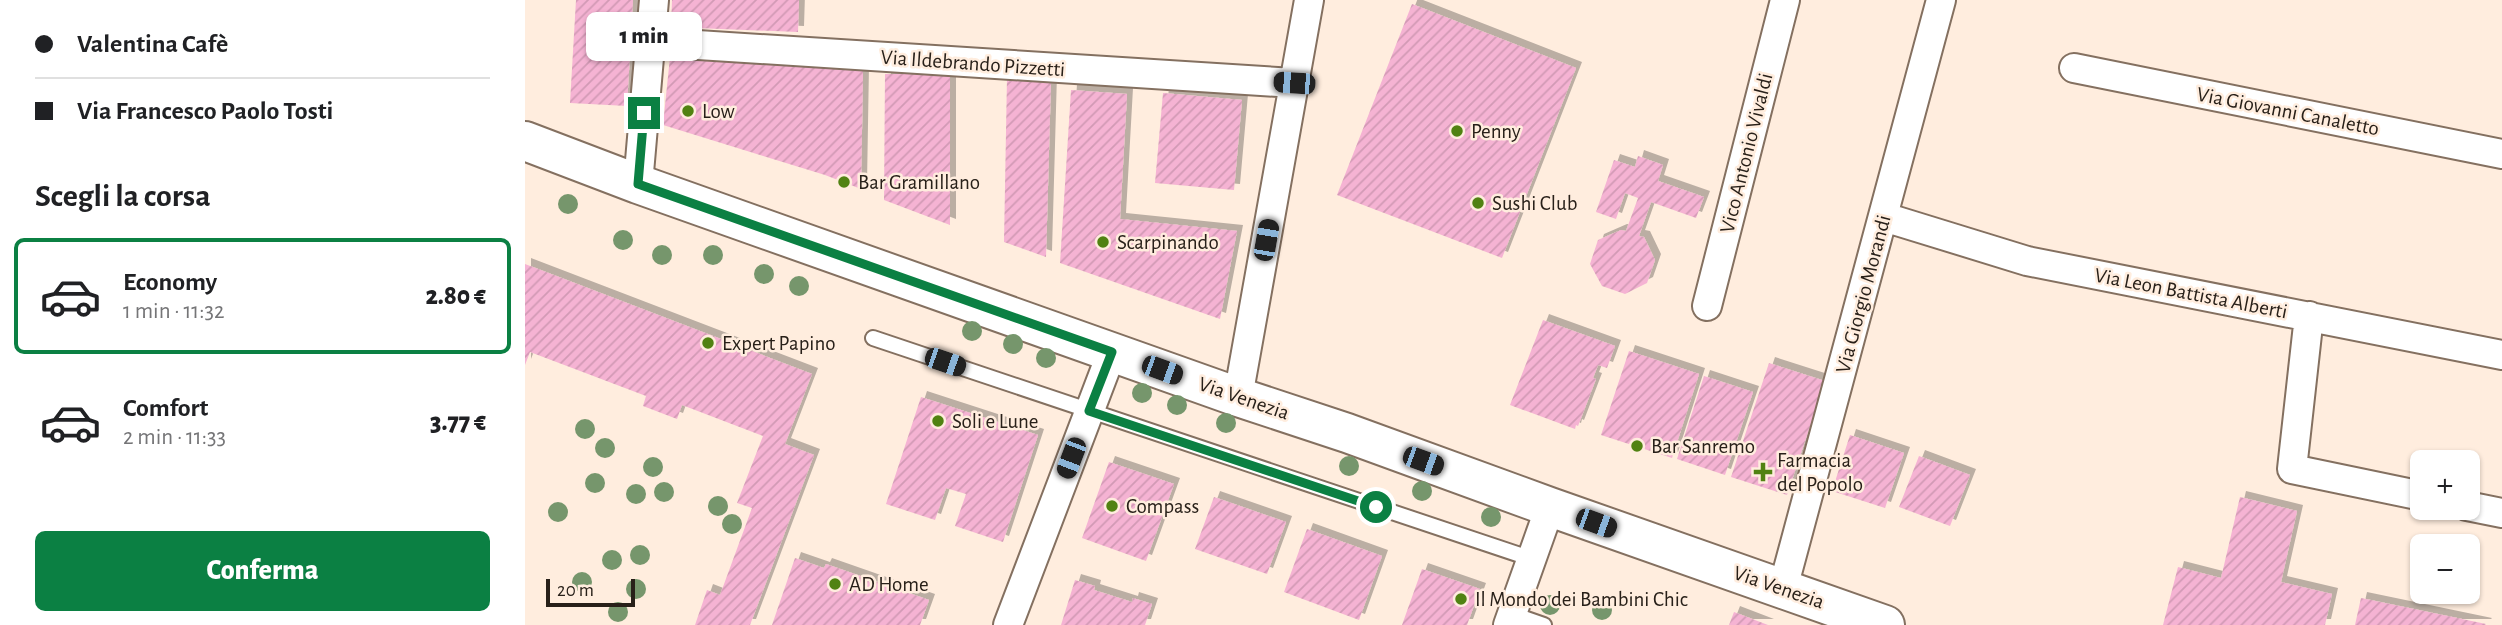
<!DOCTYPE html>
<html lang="it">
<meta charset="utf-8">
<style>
:root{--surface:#fff;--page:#f2f2f2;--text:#202124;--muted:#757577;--line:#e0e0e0;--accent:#0b8043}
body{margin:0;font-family:"Alegreya Sans",sans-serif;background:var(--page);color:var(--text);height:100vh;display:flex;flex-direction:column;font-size:26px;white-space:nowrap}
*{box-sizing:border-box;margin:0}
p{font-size:23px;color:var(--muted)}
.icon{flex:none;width:38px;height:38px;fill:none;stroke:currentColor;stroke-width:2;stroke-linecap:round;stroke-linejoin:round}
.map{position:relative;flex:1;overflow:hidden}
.details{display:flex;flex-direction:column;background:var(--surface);width:525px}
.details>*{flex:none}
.banner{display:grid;align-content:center;height:154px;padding:0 35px;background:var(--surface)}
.controls{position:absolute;left:1885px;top:450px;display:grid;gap:14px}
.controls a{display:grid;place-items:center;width:70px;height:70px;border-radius:10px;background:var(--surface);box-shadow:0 2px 5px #0004;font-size:35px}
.scale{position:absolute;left:21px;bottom:18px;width:89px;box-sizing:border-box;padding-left:7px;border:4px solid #282019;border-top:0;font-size:19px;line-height:24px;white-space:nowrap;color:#282019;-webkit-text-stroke:5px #ffedde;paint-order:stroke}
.end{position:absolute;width:32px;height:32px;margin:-16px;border:9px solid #0b8043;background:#fff;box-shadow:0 0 0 4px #fff}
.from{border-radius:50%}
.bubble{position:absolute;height:49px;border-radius:10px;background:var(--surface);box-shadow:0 2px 5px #0004;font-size:23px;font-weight:800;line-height:49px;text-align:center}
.car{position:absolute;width:21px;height:42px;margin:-21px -10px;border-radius:9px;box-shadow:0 0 5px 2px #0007;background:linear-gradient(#222 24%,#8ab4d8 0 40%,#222 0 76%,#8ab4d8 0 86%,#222 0)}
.banner b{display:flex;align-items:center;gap:24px;height:66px;font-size:26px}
.banner b+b{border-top:2px solid var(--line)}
.banner i{width:18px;height:18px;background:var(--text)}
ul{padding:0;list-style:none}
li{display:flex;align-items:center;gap:21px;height:116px;margin:0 14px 10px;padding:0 21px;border:4px solid transparent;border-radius:10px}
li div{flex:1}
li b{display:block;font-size:26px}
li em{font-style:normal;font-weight:800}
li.active{border-color:var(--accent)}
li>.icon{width:63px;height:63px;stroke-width:1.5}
h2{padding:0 35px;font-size:32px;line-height:84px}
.action{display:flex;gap:14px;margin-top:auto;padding:14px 35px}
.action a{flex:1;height:80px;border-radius:10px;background:var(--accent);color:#fff;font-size:28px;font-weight:800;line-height:80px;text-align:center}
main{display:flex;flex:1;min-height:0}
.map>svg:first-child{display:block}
.building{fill:url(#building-hatch);filter:url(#shadow)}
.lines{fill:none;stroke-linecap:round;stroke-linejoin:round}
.lane-casing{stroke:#847060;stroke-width:18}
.street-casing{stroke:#847060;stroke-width:32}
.primary-casing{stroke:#847060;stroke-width:42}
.lane{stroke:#fff;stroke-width:14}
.street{stroke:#fff;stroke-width:28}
.primary{stroke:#fff;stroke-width:38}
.tree{fill:#76966c}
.route{stroke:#0b8043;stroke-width:9}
.poi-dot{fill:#518212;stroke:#ffedde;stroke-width:2.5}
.labels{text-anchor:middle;stroke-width:5;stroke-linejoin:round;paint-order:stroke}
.street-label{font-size:21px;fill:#282019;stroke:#ffedde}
.poi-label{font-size:21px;fill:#282019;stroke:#ffedde;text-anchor:start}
</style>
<main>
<section class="details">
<div class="banner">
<b><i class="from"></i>Valentina Cafè</b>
<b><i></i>Via Francesco Paolo Tosti</b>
</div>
<h2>Scegli la corsa</h2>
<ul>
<li class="active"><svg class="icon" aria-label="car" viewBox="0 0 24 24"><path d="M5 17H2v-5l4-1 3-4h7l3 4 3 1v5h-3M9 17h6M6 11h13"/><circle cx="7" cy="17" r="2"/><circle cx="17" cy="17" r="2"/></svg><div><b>Economy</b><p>1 min · 11:32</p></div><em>2.80 €</em></li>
<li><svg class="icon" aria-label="car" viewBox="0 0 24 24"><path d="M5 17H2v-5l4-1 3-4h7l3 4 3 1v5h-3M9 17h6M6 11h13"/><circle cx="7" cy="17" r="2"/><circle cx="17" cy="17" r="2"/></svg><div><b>Comfort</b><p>2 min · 11:33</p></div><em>3.77 €</em></li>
</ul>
<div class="action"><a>Conferma</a></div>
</section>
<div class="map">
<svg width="1977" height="625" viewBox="0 0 1977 625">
<defs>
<pattern id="building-hatch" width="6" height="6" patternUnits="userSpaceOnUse" patternTransform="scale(1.75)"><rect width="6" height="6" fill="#f5b3d3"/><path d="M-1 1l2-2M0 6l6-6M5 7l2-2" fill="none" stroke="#d29ab5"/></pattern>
<filter id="shadow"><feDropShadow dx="6" dy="-6" stdDeviation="0" flood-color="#0004"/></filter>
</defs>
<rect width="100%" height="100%" fill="#ffedde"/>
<!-- building -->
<path class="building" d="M51,0H108L102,106L45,103Z
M147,0H274L273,32L146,27Z
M887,4L1051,68L977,258L812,195Z
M145,57L338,71L336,189L300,175L138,125Z
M360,74H425V225L359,200Z
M482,77L526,80L521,257L479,242Z
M546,90L602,94L595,219L712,231L695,319L535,263Z
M638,93L717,100L709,190L630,183Z
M1113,156L1138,165L1133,181L1179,197L1171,218L1126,202L1114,236L1119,237L1130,260L1122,283L1100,294L1077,286L1065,264L1073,240L1096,230L1101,231L1113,198L1100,193L1091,219L1071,212L1089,160L1110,167Z
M0,264L287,374L260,444L289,455L225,625H170L182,590L195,595L227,508L212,503L238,436L157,405L152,419L118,406L121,396L5,352L0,365Z
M1018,320L1090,346L1082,368L1073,365L1068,378L1071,379L1053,426L1051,425L1050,429L985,405Z
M1104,351L1174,374L1147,458L1076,435Z
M1244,363L1300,381L1262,495L1206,477Z
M1179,376L1228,392L1200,475L1152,459Z
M396,397L513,435L478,542L430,526L441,494L421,488L410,520L361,504Z
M1325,435L1379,453L1360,508L1307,491Z
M1394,456L1445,475L1425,526L1374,507Z
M584,462L649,484L621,561L557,538Z
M689,497L761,522L742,574L670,549Z
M1715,497L1772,511L1756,582L1807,594L1800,625H1638L1653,567L1696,578Z
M782,529L857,556L834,620L759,592Z
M270,558L299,568L301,564L404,600L395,625H247Z
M897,569L955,589L942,625H877Z
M550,580L570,586L569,590L607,602L608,598L627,604L620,625H536Z
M1836,598L1961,624L1960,625H1830Z
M1209,612L1243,625H1204Z"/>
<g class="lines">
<!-- lane casing -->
<g class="lane-casing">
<path id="lane" d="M348,338L1007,559
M987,614L1019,625"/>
</g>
<!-- street casing -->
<g class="street-casing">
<path id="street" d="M126,42L769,83
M1549,68L1977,154
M113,184L129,0
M1359,217L1502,261L1977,355
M1182,306L1260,0
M1784,316L1767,469L1897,496
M713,397L784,0
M1942,506L1977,513
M1258,588L1416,0
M483,625L587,352
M983,625L1025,507"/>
</g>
<!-- primary casing -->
<g class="primary-casing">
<path id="primary" d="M0,141L113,184L713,397L822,433L1025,507L1360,625"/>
</g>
<!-- lane -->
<use href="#lane" class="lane"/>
<!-- street -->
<use href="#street" class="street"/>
<!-- primary -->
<use href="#primary" class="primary"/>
</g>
<!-- trees -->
<g class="tree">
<circle cx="43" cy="204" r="10"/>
<circle cx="98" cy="240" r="10"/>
<circle cx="137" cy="255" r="10"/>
<circle cx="188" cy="255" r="10"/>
<circle cx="239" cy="274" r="10"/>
<circle cx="274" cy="286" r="10"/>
<circle cx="447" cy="331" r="10"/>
<circle cx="488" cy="344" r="10"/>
<circle cx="521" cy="358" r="10"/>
<circle cx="617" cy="393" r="10"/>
<circle cx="652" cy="405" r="10"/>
<circle cx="701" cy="423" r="10"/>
<circle cx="60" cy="429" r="10"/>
<circle cx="80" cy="448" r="10"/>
<circle cx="824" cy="466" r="10"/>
<circle cx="128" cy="467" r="10"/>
<circle cx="70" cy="483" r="10"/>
<circle cx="897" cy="491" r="10"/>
<circle cx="139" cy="492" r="10"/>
<circle cx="111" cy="494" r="10"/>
<circle cx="193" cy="506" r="10"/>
<circle cx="33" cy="512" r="10"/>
<circle cx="966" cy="517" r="10"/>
<circle cx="207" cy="524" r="10"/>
<circle cx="115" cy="555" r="10"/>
<circle cx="87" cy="560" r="10"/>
<circle cx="57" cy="582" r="10"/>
<circle cx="111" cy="589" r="10"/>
<circle cx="1025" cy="605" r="10"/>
<circle cx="1077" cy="610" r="10"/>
<circle cx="93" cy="612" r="10"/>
</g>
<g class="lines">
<!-- route -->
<path class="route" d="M119,113L113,184L587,352L564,411L851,507"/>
</g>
<!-- markers -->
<g class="poi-dot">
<circle cx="163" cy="111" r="7"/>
<circle cx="932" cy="131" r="7"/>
<circle cx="319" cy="182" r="7"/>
<circle cx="953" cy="203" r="7"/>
<circle cx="578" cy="242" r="7"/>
<circle cx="183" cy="343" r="7"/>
<circle cx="413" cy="421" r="7"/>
<circle cx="1112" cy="446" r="7"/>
<path d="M1234.5 461.5h7v7h7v7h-7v7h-7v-7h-7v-7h7z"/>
<circle cx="587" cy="506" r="7"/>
<circle cx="310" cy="584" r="7"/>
<circle cx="936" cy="599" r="7"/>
</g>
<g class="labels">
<!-- street labels -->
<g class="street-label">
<text transform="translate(448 63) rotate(4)" y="7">Via Ildebrando Pizzetti</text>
<text transform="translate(1763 111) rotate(11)" y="7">Via Giovanni Canaletto</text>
<text transform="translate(1221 153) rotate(-76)" y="7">Vico Antonio Vivaldi</text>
<text transform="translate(1666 293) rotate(11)" y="7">Via Leon Battista Alberti</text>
<text transform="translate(1338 294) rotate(-75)" y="7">Via Giorgio Morandi</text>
<text transform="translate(719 398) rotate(19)" y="7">Via Venezia</text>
<text transform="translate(1254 587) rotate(19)" y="7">Via Venezia</text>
</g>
<!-- poi labels -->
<g class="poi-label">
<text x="177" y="118">Low</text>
<text x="946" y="138">Penny</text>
<text x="333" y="189">Bar Gramillano</text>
<text x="967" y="210">Sushi Club</text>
<text x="592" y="249">Scarpinando</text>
<text x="197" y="350">Expert Papino</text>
<text x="427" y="428">Soli e Lune</text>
<text x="1126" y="453">Bar Sanremo</text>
<text x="1252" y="467">Farmacia<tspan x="1252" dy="24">del Popolo</tspan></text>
<text x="601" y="513">Compass</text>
<text x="324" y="591">AD Home</text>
<text x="950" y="606">Il Mondo dei Bambini Chic</text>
</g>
</g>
</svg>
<div class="controls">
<a>+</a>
<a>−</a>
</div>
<div class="scale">20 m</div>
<i class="end from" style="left:851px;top:507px"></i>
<i class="end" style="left:119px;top:113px"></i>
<div class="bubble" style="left:61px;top:12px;width:116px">1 min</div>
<i class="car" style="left:769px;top:83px;rotate:274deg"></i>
<i class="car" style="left:741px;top:240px;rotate:10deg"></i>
<i class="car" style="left:420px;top:362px;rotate:109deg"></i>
<i class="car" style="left:637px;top:370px;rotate:110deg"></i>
<i class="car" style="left:546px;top:458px;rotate:201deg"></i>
<i class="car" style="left:898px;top:461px;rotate:110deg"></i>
<i class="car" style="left:1071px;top:523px;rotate:110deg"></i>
</div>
</main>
